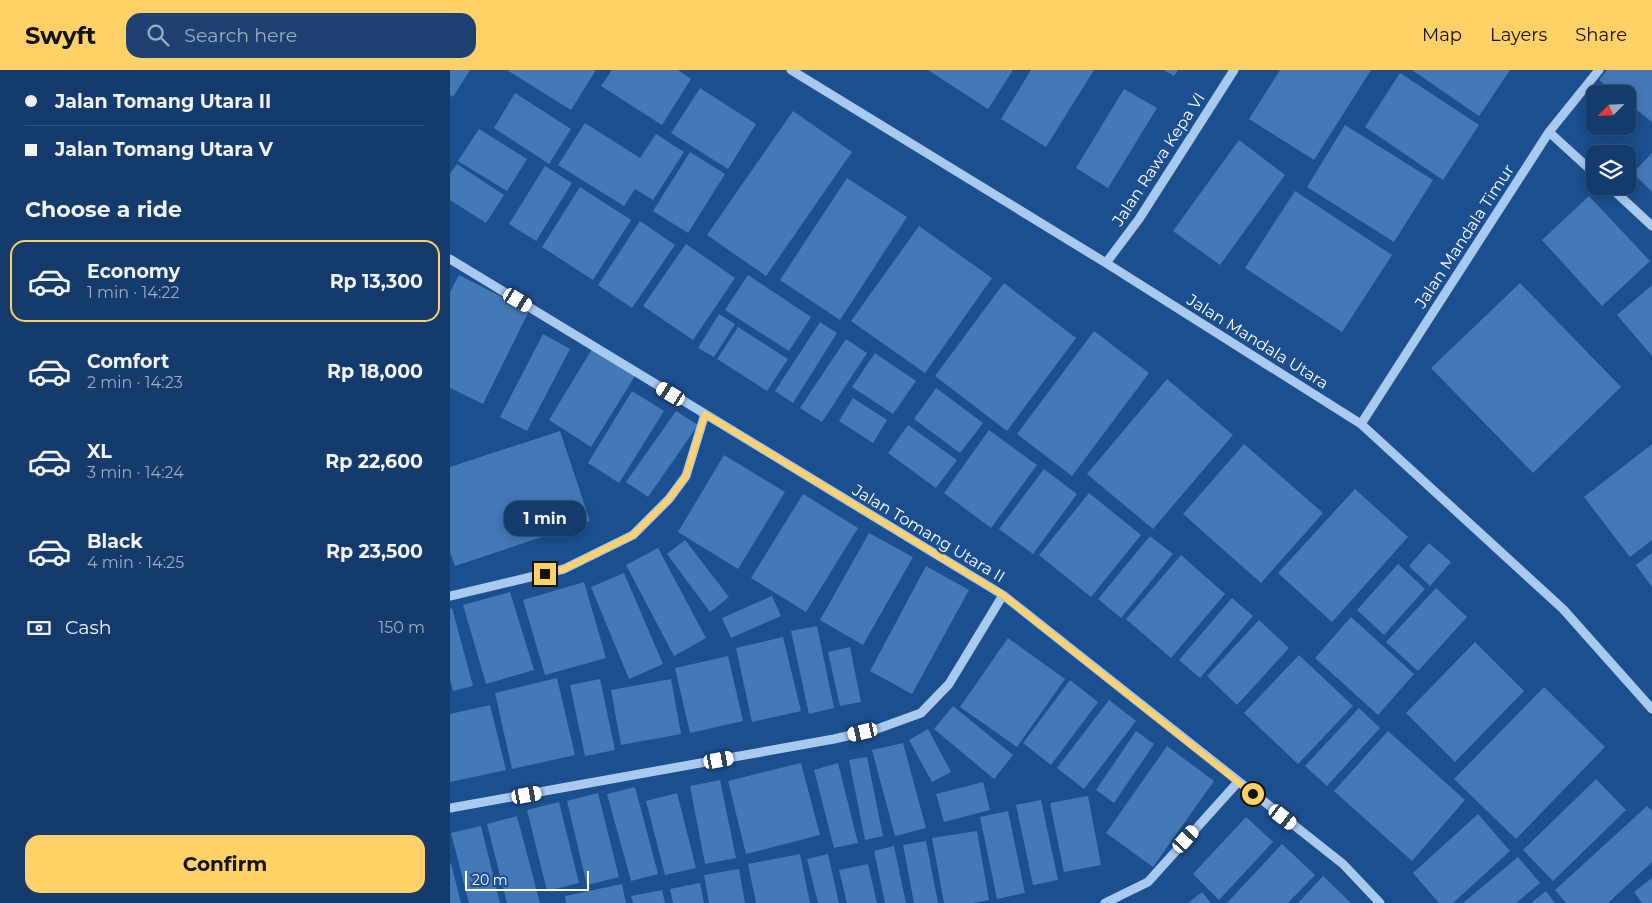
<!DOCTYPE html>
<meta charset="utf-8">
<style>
:root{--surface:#143b6b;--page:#1d4271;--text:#f1f3f6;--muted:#9dadc1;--line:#33557e;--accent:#ffd166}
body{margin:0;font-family:Montserrat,sans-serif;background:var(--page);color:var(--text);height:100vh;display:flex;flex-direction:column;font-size:19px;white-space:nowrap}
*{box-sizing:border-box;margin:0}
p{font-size:16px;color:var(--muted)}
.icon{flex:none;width:28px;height:28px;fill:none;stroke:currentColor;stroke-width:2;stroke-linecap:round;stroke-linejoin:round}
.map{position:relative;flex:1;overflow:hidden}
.details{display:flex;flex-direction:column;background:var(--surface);width:450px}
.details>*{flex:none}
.hud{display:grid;align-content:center;height:110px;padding:0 25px;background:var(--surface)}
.needle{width:32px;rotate:246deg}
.tools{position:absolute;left:1136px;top:15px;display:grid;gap:10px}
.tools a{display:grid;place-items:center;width:50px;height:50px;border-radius:10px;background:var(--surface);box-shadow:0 2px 12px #0003,0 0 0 1px var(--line);font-size:25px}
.scale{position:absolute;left:15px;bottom:12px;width:124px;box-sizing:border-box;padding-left:5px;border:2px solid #fff;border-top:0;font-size:14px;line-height:18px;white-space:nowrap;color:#fff;-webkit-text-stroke:4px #1b4f8f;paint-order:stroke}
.end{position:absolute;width:22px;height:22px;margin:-11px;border:6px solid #ffd166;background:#111;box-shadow:0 0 0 2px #111}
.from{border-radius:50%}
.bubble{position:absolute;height:35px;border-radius:15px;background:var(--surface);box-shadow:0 2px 12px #0003,0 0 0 1px var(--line);font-size:16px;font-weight:700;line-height:35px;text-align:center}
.car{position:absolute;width:15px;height:30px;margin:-15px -8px;border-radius:6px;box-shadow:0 0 4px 1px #0007;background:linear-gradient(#fff 24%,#345 0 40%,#fff 0 76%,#345 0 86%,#fff 0)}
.hud b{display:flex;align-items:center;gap:18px;height:48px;font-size:19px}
.hud b+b{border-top:1px solid var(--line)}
.hud i{width:12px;height:12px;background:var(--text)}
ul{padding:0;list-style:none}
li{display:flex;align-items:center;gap:15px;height:82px;margin:0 10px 8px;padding:0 15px;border:2px solid transparent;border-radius:15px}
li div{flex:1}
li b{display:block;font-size:19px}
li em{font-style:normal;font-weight:700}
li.on{border-color:var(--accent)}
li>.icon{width:45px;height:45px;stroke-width:1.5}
h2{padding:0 25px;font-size:22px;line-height:60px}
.pay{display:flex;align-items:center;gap:12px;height:55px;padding:0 25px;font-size:19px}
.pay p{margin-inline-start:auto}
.button{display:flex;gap:10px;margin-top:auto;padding:10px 25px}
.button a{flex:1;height:58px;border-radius:15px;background:var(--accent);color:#111;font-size:20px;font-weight:700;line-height:58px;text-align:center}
header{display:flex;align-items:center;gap:30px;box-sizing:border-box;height:70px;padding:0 25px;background:var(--accent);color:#111}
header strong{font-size:24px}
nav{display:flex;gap:28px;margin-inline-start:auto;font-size:18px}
.search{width:350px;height:45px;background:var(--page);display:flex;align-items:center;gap:12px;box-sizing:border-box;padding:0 18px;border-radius:15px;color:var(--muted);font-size:19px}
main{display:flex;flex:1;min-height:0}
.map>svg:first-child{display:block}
.building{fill:#4478b7}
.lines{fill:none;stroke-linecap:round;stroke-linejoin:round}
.minor{stroke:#a9c9ee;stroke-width:9}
.route{stroke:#ffd166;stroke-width:6}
.labels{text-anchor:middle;stroke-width:5;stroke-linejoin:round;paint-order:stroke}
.street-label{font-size:16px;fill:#fff;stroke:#1b4f8f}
</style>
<header>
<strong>Swyft</strong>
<div class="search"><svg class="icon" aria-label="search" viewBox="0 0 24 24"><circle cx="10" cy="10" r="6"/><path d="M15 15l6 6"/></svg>Search here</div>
<nav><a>Map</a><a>Layers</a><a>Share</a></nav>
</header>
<main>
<section class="details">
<div class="hud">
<b><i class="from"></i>Jalan Tomang Utara II</b>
<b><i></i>Jalan Tomang Utara V</b>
</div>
<h2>Choose a ride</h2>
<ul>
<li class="on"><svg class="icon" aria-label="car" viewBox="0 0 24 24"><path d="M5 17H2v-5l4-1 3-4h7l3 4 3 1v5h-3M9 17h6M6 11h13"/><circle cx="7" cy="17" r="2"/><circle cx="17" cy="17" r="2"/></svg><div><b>Economy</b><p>1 min · 14:22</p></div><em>Rp 13,300</em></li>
<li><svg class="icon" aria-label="car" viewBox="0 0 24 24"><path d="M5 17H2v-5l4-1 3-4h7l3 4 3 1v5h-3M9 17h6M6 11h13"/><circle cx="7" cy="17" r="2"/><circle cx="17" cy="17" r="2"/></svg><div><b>Comfort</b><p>2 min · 14:23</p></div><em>Rp 18,000</em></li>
<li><svg class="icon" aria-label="car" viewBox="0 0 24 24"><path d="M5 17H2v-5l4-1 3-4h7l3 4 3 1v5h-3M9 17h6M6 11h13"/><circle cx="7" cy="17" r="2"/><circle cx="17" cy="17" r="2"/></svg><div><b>XL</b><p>3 min · 14:24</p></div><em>Rp 22,600</em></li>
<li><svg class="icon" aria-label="car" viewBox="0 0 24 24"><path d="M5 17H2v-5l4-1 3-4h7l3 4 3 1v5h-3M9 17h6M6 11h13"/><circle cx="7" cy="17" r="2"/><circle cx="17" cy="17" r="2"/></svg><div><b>Black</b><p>4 min · 14:25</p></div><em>Rp 23,500</em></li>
</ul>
<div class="pay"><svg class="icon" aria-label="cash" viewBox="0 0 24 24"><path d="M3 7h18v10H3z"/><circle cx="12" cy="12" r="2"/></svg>Cash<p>150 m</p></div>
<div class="button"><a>Confirm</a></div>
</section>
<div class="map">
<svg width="1202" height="833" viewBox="0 0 1202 833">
<rect width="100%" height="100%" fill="#1b4f8f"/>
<!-- building -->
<path class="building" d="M0,0H20L3,27L0,25Z
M57,0H146L121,40Z
M162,0H228L241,9L212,55L151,16Z
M478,0H563L538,39Z
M581,0H644L596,77L551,49Z
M714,0H728L724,6Z
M830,0H921L864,90L799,49Z
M962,0H1060L1029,46Z
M1157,0H1202V52L1178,33V24H1166L1149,10Z
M950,3L1029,55L993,110L915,57Z
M250,18L306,54L278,99L221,63Z
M674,19L707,38L658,118L626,98Z
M65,23L121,59L99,94L44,58Z
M343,41L402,82L316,206L257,165Z
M135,53L190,88L206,64L234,82L203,130L185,119L174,136L108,95Z
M895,55L983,110L944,172L857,117Z
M29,59L77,89L57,121L8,91Z
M789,70L835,105L770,195L723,161Z
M240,82L275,104L238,163L203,141Z
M1202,83V122L1183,103Z
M7,94L54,125L36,153L0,130V104Z
M95,96L122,113L86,171L59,154Z
M397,108L457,147L390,250L330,210Z
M130,117L181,150L143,210L92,177Z
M845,121L942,185L892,262L795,198Z
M1139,126L1200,191L1152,236L1092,170Z
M190,151L225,175L182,238L148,215Z
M469,156L542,208L475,303L401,251Z
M236,174L285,208L243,270L193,236Z
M9,205L79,241L33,334L0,318V222Z
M298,205L361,247L339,281L275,240Z
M554,213L626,268L557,361L485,306Z
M1070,213L1171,317L1083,403L981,298Z
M1202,215V286L1167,245Z
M269,244L285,254L264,287L248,278Z
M370,252L387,263L343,333L325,321Z
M288,257L338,289L317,321L267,289Z
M644,261L699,303L622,406L567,364Z
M93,264L120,279L77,361L50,347Z
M396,269L417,283L372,352L350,338Z
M142,279L185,306L141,377L99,350Z
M425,283L466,311L443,344L402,317Z
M717,309L783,365L703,459L637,404Z
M486,318L533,353L510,383L464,349Z
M182,321L214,341L169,413L138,393Z
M403,328L437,350L423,373L389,351Z
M226,341L248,355L198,427L176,412Z
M458,355L507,390L486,418L438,383Z
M539,360L587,395L541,458L494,423Z
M110,361L140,451L5,496L0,482V397Z
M794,374L873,443L811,513L733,444Z
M1202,374V470L1180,487L1134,427Z
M274,385L335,422L288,499L228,462Z
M594,399L627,424L583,484L549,459Z
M905,419L958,467L882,552L828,503Z
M639,423L691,465L641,527L589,485Z
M353,424L408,458L356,542L301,508Z
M419,463L463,487L413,575L370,550Z
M700,466L723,484L671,548L648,529Z
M235,470L279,527L260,542L217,484Z
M979,473L1001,492L980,516L959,496Z
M208,478L256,568L224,586L176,495Z
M1202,483V517L1186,495Z
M731,485L775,524L721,588L676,549Z
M948,494L975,519L934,565L907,540Z
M476,496L519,520L462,624L420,601Z
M174,503L213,594L179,609L141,517Z
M134,512L156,588L95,605L73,530Z
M986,518L1017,547L968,601L936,572Z
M60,522L84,600L36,614L13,535Z
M322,526L331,546L281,568L272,548Z
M782,528L803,546L750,608L729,590Z
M2,538L23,616L3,621L0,609V539Z
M901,547L964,604L928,645L865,588Z
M809,550L839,578L787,635L757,606Z
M367,556L384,638L359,644L341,561Z
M333,567L351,641L302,652L286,578Z
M558,568L615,609L567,677L510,637Z
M1025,572L1074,621L1005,692L956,643Z
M400,577L411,632L390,636L378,582Z
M849,585L903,636L848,694L794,643Z
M278,586L293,651L240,663L225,598Z
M107,608L125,685L62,699L45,623Z
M150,609L165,680L135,686L120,615Z
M221,609L231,664L171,675L161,620Z
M620,610L648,632L601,695L573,673Z
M1094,617L1155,677L1066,769L1004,709Z
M659,630L686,651L634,719L607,698Z
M40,635L56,700L0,712V644Z
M503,636L563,685L544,709L484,659Z
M909,638L930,658L877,716L855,696Z
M478,659L501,702L482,712L459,670Z
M686,661L704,674L664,733L646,720Z
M938,661L1015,730L962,791L884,721Z
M453,673L476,758L445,766L422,680Z
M717,676L764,711L703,797L656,763Z
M417,687L433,766L415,770L399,690Z
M351,693L370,765L296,784L278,711Z
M388,693L408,773L384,778L364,700Z
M1146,709L1176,740L1103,811L1073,780Z
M270,710L286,788L255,794L240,716Z
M533,712L540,740L494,752L486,724Z
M185,717L208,804L181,811L157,724Z
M148,723L169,807L137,815L117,731Z
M227,723L246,798L215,805L196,731Z
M638,726L651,795L614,802L600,733Z
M591,730L608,810L583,815L566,735Z
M109,732L129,813L97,821L77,740Z
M1197,736L1202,741V792L1158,833H1116L1105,820Z
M558,741L575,823L547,829L530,747Z
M1028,744L1060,781L1003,833H989L963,803Z
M67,746L90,833H57L37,754Z
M796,747L823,772L769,830L743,804Z
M31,756L50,833H19L1,763Z
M527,761L539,830L523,833H494L482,768Z
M476,771L488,833H464L453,775Z
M832,774L865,805L838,833H777Z
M444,776L456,833H435L424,781Z
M350,784L360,833H306L298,794Z
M378,784L389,833H368L357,789Z
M1068,787L1090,813L1066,833H1013Z
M0,793H1L11,833H0Z
M418,794L427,833H397L389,800Z
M289,799L295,833H259L254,805Z
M873,806L901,833H848Z
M1202,808V833H1192L1184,822Z
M250,813L254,833H223L220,819Z
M172,814L176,833H116L115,826Z
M212,820L215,833H183L181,826Z
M1096,821L1105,833H1081Z
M752,822L761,833H738Z"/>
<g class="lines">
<!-- minor -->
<path class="minor" d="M341,0L656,193L911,354L1113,539L1202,639
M1099,62L1145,104
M1159,116L1202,156
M0,189L553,525L893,794L930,833
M656,193L689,149L784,0
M911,354L1099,62L1149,0
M0,526L114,499L183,465L219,429L236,406L255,344
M0,738L384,669L427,659L471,643L499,614L553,525
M655,833L698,812L788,712"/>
</g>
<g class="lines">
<!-- route -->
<path class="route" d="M95,504L114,499L183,465L219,429L236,406L255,344L553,525L803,724"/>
</g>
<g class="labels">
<!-- street labels -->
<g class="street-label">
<text transform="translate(708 89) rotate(-57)" y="6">Jalan Rawa Kepa VI</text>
<text transform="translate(1014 166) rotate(-57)" y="6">Jalan Mandala Timur</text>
<text transform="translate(808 271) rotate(32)" y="6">Jalan Mandala Utara</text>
<text transform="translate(479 463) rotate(31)" y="6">Jalan Tomang Utara II</text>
</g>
</g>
</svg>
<div class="tools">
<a><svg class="needle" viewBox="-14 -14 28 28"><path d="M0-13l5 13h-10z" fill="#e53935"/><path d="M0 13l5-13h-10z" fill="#9dadc1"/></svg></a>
<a><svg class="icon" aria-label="layers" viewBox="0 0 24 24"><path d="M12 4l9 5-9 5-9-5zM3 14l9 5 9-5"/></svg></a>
</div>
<div class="scale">20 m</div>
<i class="end from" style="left:803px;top:724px"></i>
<i class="end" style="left:95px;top:504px"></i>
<div class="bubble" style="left:54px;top:431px;width:82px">1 min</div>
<i class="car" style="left:68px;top:230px;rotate:121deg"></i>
<i class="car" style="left:221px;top:324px;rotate:301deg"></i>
<i class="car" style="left:413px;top:662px;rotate:257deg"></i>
<i class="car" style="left:269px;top:690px;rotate:80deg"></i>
<i class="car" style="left:77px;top:725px;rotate:80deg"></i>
<i class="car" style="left:833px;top:747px;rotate:128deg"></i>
<i class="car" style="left:736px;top:769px;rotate:42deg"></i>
</div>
</main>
